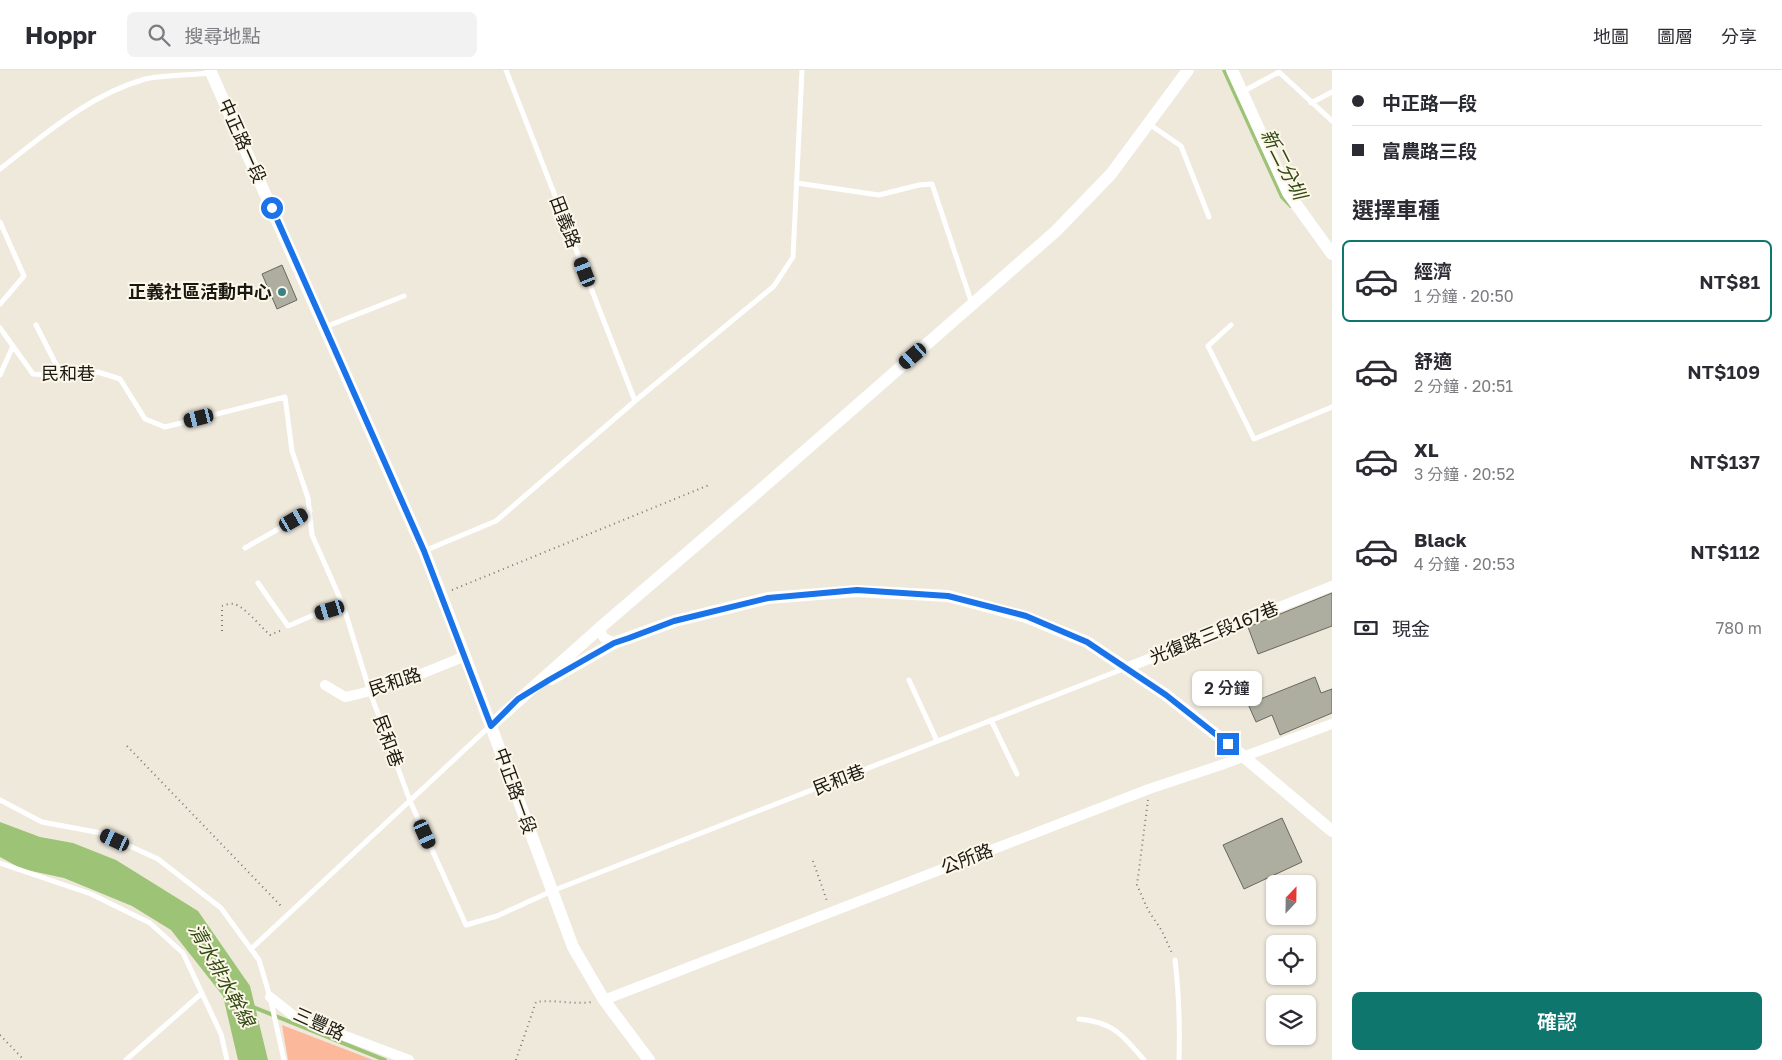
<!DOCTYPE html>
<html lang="zh-TW">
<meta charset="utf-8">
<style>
:root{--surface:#fff;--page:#f2f2f3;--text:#2b2b33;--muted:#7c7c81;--line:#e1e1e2;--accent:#0f766e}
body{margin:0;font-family:"Golos Text","Noto Sans TC",sans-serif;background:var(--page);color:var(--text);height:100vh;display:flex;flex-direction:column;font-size:19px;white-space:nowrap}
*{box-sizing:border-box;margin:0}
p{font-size:16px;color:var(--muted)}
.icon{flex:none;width:28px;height:28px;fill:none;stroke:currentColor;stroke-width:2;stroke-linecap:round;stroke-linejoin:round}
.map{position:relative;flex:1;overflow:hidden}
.sheet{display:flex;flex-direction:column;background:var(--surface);width:450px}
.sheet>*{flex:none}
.top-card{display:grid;align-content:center;height:110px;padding:0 20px;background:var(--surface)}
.needle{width:32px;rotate:22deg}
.controls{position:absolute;left:1266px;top:805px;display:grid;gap:10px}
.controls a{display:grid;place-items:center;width:50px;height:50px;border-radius:8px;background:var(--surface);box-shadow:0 1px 4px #0004;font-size:25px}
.end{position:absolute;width:22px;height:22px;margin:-11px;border:6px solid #1a73e8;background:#fff;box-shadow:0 0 0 2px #fff}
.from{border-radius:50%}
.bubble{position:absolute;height:35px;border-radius:8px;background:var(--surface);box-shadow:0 1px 4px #0004;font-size:16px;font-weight:600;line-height:35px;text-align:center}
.car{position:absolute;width:15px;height:30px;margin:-15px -8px;border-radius:6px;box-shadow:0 0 4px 1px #0007;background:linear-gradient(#222 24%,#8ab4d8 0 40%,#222 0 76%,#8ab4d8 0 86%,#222 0)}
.top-card b{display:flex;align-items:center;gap:18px;height:48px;font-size:19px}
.top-card b+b{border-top:1px solid var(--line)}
.top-card i{width:12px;height:12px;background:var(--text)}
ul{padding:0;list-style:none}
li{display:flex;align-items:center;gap:15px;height:82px;margin:0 10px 8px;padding:0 10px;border:2px solid transparent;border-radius:8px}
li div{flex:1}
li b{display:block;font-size:19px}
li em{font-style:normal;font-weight:600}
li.active{border-color:var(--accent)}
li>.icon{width:45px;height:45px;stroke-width:1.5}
h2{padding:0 20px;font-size:22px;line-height:60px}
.pay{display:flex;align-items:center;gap:12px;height:55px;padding:0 20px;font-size:19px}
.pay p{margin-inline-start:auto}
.primary-button{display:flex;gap:10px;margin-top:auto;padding:10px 20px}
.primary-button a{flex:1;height:58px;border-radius:8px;background:var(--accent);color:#fff;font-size:20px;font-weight:600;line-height:58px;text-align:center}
header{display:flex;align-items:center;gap:30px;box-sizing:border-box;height:70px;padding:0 25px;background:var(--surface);border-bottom:1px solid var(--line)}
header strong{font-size:24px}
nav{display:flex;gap:28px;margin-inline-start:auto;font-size:18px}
.search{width:350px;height:45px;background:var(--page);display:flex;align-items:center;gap:12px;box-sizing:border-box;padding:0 18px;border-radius:8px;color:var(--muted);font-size:19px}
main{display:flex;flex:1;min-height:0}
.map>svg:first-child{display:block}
.green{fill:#fbb89b}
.water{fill:#9cc376}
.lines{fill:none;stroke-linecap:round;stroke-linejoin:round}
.stream{stroke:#9cc376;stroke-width:4}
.building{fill:#adaea0;stroke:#68685c}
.path{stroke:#7d7971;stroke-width:2;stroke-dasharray:1 4;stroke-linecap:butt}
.service{stroke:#fff;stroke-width:5}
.minor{stroke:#fff;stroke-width:10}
.tertiary{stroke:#fff;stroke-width:12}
.route{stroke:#1a73e8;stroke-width:6}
.poi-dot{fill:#3b8383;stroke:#fdf7e9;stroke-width:2}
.labels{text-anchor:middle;stroke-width:4;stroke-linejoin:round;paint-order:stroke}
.street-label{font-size:18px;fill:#1a1813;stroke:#fdf7e9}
.poi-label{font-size:18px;font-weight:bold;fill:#1a1813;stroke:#fdf7e9;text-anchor:end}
.water-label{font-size:19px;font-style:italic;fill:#304912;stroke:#fdf7e9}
</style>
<header>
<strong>Hoppr</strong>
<div class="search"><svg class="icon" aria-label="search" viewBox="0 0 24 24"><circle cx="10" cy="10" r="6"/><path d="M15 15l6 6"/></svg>搜尋地點</div>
<nav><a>地圖</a><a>圖層</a><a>分享</a></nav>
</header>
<main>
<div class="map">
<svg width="1332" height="990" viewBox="0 0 1332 990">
<rect width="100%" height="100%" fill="#efe9dc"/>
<!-- green -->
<path class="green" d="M282,955L373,990H288Z"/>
<!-- water -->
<path class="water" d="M0,752L40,767L73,773L116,790L198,841L250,916L268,990H238L223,926L171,860L132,836L64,808L22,799L0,787Z"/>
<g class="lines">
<!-- stream -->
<path class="stream" d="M1224,0L1282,127L1291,136
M253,937L385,990"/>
</g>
<!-- building -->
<path class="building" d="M282,195L297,230L277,239L262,204Z
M1332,523V556L1258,584L1248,557Z
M1315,607L1321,623L1332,619V643L1280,665L1272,645L1256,652L1248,634Z
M1282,748L1302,792L1244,819L1223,775Z"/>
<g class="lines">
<!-- path -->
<path class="path" d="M452,520L709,415
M222,561V536C225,535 230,533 234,534C244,536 261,557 270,565L282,560
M127,676L283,838
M1148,730L1137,815L1148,840L1162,861L1172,883
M813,791L827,831
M0,965L24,990
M516,990L536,932C555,929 573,935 592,932"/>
<!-- service -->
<path class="service" d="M506,0L635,331
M1242,22L1279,2L1332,51
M1311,33L1332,22
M1149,54L1181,76L1209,147
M0,99C45,64 89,25 145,9C161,5 192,5 210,3
M797,113L879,125L919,115L932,114L972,234
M0,152L24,206L0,234
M36,255L62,306
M1231,255L1208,276L1254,369L1332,337
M325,257L404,226
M0,258L33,304L62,306L98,302L120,309L145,349L165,357L285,327L292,381L308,428L312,465L343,535L370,622L410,731L466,855L497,846L552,821L1123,599
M0,305L13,276
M245,478L310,441
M424,481L496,451L635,331L774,216L793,187L802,0
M258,513L288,556L316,544L343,535
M909,610L937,671
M991,650L1017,704
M0,730L42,752L101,763L158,789L221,838L259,890L270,927L284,990
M0,793L91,824L150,853L183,883L221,964L227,990
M251,879L490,656
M1175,890C1179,923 1180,956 1179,990
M1079,949C1113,952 1123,965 1144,990
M126,990L202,923"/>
<!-- minor -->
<path class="minor" d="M602,556L601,563L604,568L614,573
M1126,598L1332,516
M325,615L345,627C387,619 426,602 465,586
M270,927L295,947L409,990
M604,930L1149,719L1221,695L1332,654"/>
<!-- tertiary -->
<path class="tertiary" d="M210,0L424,481L469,597L573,877L604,930L649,990
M1232,0L1288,123L1332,184
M551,609L614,573L675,551L768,528L857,521L948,526L1026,547L1087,572L1166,625L1243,686L1332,761
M491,655L602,556L751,428L1056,161L1111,104L1188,0"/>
</g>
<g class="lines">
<!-- route -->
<path class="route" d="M272,138L424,481L491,656L518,629L549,610L614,573L629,568L674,551L768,528L857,520L948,526L1026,546L1087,572L1166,625L1228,674"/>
</g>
<!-- markers -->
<circle class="poi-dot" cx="282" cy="222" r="5"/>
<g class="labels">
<!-- street labels -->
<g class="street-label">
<text transform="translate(242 71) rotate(66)" y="6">中正路一段</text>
<text transform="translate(565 152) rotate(69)" y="6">田義路</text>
<text x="68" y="310">民和巷</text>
<text transform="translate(1214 563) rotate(-22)" y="6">光復路三段167巷</text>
<text transform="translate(395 612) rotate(-18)" y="6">民和路</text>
<text transform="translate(388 671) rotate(70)" y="6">民和巷</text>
<text transform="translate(839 710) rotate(-21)" y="6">民和巷</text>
<text transform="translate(515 721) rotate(70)" y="6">中正路一段</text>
<text transform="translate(967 789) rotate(-21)" y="6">公所路</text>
<text transform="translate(319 954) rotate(24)" y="6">三豐路</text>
</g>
<!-- poi labels -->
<g class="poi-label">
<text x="272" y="228">正義社區活動中心</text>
</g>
<!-- water labels -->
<g class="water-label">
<text transform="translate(1284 94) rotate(63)" y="7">新二分圳</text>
<text transform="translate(222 905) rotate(61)" y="7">清水排水幹線</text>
</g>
</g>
</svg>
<div class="controls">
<a><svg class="needle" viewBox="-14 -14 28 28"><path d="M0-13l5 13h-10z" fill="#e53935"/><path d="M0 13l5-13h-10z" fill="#7c7c81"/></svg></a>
<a><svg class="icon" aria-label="locate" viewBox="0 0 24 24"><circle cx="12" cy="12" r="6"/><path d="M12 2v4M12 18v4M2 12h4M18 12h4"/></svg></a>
<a><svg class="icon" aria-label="layers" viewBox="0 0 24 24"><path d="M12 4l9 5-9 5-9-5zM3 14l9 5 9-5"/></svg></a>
</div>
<i class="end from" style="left:272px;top:138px"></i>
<i class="end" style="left:1228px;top:674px"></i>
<div class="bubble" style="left:1192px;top:601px;width:70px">2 分鐘</div>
<i class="car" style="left:585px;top:202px;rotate:339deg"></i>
<i class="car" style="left:913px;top:286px;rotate:229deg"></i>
<i class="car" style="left:199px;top:348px;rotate:256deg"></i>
<i class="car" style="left:294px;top:450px;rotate:60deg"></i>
<i class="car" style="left:330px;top:540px;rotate:253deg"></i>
<i class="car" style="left:425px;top:764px;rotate:156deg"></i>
<i class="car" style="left:115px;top:770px;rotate:295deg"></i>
</div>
<section class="sheet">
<div class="top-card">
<b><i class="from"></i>中正路一段</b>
<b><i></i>富農路三段</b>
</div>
<h2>選擇車種</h2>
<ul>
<li class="active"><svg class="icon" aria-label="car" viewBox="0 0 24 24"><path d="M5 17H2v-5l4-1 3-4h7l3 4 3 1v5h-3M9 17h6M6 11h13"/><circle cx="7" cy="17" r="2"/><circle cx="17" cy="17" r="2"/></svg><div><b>經濟</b><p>1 分鐘 · 20:50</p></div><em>NT$81</em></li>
<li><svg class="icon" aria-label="car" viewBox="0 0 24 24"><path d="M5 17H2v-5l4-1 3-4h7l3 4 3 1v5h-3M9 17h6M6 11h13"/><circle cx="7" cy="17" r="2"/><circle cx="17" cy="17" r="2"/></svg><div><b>舒適</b><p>2 分鐘 · 20:51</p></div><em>NT$109</em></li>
<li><svg class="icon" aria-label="car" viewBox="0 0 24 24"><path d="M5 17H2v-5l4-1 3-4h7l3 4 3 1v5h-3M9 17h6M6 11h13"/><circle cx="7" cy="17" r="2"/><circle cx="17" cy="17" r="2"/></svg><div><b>XL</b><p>3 分鐘 · 20:52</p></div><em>NT$137</em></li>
<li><svg class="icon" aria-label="car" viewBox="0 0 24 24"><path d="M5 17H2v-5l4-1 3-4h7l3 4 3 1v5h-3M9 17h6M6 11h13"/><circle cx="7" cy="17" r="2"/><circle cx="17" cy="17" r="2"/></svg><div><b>Black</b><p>4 分鐘 · 20:53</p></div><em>NT$112</em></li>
</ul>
<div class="pay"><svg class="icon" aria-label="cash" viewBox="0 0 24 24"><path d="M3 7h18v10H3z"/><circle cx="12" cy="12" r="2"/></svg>現金<p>780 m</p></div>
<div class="primary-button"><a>確認</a></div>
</section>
</main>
